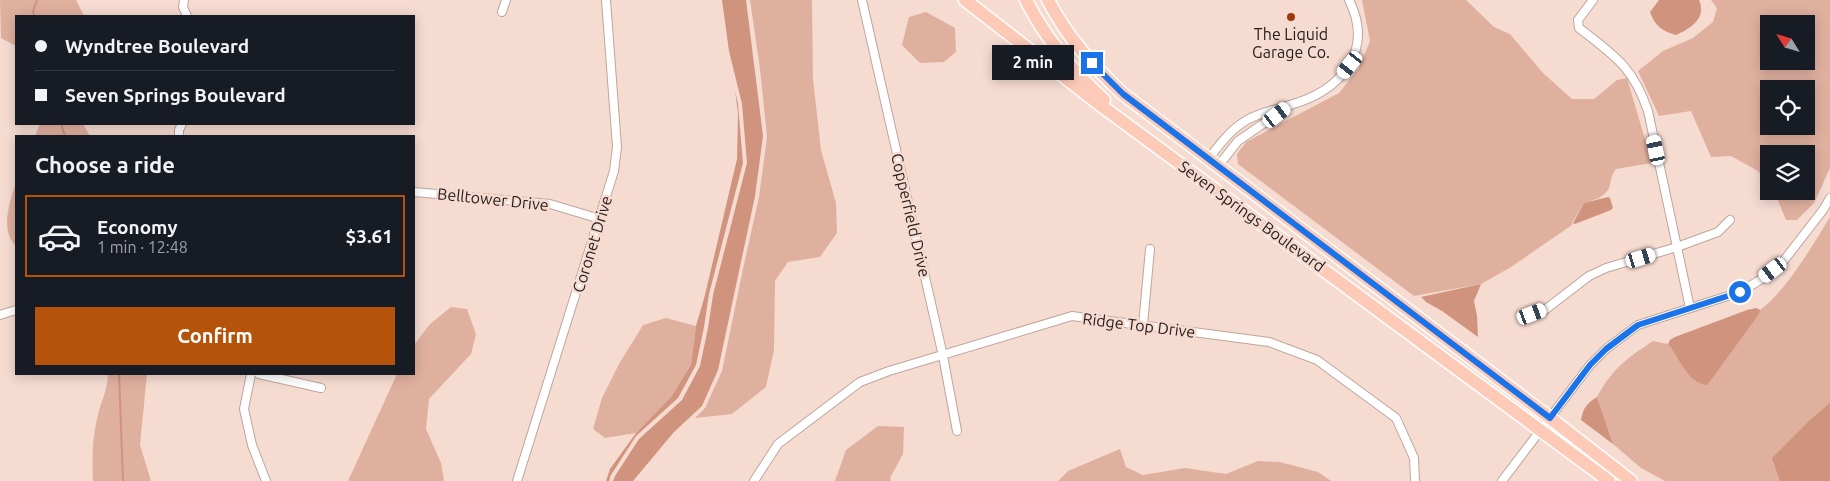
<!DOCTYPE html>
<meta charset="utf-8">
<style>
:root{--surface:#171b24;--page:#20242c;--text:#f1f3f6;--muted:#9ea1a6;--line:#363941;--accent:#b45309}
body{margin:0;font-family:Ubuntu,sans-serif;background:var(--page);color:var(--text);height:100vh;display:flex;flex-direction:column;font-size:19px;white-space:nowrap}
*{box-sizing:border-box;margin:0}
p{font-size:16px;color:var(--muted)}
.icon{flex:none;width:28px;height:28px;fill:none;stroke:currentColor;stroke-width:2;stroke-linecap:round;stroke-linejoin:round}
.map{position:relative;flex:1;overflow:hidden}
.panel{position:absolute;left:15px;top:135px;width:400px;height:240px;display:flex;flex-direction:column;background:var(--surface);border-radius:0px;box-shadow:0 2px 12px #0003}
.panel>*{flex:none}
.hud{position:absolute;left:15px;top:15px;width:400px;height:110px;border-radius:0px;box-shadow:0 2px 12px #0003;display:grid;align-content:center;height:110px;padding:0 20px;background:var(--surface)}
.needle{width:32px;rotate:307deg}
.controls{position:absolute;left:1760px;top:15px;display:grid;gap:10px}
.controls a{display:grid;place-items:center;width:55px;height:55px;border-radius:0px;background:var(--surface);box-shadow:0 2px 12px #0003;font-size:25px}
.end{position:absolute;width:22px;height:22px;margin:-11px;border:6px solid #1a73e8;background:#fff;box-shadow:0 0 0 2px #fff}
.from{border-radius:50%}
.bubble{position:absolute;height:35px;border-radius:0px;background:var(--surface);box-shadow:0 2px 12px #0003;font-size:16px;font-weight:600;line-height:35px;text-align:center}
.car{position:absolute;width:15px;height:30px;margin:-15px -8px;border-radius:6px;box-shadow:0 0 4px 1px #0007;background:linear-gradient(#fff 24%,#345 0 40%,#fff 0 76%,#345 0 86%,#fff 0)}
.hud b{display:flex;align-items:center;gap:18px;height:48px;font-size:19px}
.hud b+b{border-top:1px solid var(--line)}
.hud i{width:12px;height:12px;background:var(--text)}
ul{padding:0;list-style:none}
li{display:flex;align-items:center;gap:15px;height:82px;margin:0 10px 8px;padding:0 10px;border:2px solid transparent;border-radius:0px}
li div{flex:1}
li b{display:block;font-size:19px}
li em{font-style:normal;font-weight:600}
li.selected{border-color:var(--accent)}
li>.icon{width:45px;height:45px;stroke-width:1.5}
h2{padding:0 20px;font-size:22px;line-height:60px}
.action{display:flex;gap:10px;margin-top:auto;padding:10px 20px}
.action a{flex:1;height:58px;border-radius:0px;background:var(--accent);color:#fff;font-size:20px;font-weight:600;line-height:58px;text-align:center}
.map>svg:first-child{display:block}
.green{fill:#e0b09f;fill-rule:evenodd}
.water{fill:#d0937d}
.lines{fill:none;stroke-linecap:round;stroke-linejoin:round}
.stream{stroke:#d0937d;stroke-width:2}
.minor-casing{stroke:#bea59c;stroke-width:10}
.primary-casing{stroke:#fff;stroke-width:15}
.minor{stroke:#fff;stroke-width:8}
.primary{stroke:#fecab8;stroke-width:12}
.route{stroke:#1a73e8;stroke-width:6}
.poi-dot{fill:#9d3808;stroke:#f6dbd1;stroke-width:2}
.labels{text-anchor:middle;stroke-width:5;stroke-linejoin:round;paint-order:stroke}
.poi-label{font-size:16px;fill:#2a201d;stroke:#f6dbd1}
.street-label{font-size:16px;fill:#2a201d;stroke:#f6dbd1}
</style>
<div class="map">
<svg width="1830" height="481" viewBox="0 0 1830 481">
<rect width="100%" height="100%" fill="#f6dbd1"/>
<!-- green -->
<path class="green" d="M0,0H76L84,16H16V46L1,38Z
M750,0H812L813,79L821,150L836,203L837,233L820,257L788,262L775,281L774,350L766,387L732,414L695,418L705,408L722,371L743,269L759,197L767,137L760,69Z
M1362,0H1466L1494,27L1510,34L1543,73L1572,99H1594L1617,80L1627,78L1652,163L1616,169C1610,177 1612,180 1609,188C1604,198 1594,200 1584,203L1573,221L1572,225L1511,267L1481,284L1414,296L1238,164L1237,154L1246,142L1339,93L1359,68L1370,41Z
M1711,0H1830V168L1814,203L1797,220H1786L1774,191H1806V154H1769V185L1758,171L1731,156L1711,157L1691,111L1659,116L1638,71L1663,51L1693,38L1713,22L1717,8ZM1769,24H1806V61H1769ZM1769,89H1806V126H1769Z
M926,12L955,28L956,52L944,62L920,63L902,45L909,17Z
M40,124H83L90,136H35Z
M16,182V246C0,230 9,204 16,182Z
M1830,217V481H1665L1641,468L1613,444L1597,397C1613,368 1626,359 1653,341L1668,344L1672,349L1759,314L1760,310C1786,291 1813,245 1830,217Z
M451,307L467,309L476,334L471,354L429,399L426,429L441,463L444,481H348L397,374H414V345L430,324Z
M666,318L696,326L691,365L671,397L636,433L605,438L593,429L602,398L619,364L643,325Z
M108,374H147L140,445L151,481H93C92,460 92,440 97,419C100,403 108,390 108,374Z
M878,426L904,427L903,454L890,478L891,481H835L846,450Z
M1120,449L1126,467L1143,475L1185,468L1226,474L1258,461L1280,462L1318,472L1331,481H1058L1068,471Z"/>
<!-- water -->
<path class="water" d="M722,0H746L763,136L755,196L718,370L702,406L674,432L633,481H613L615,476L639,439L682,400L700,366L708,328L713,295L747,163L742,104L729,51Z
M1659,0H1699C1707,18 1691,28 1676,35C1662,31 1655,26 1650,12Z
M735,91L738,104L743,163L709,294L704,327L696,365L678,398L636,436L611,475L609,481H606L610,469L636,433L671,397L691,365L696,326L705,295L737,159L738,113Z
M1608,197L1610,198L1613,208L1611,210L1575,224L1573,223L1584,203Z
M1481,284L1474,301L1477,316L1478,337L1442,311L1426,302L1421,297Z
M1756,308L1760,310L1759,314L1711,380L1707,385C1687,383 1680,358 1668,344L1670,340L1675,337L1747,310Z
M1597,397L1613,444L1581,420C1583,408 1587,403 1597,397Z
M1830,403V481H1780L1772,458L1810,420Z"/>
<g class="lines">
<!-- stream -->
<path class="stream" d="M34,16L33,11L37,0
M61,124L65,136
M119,374L123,481"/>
<!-- minor casing -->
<g class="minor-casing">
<path id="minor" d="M184,0L183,7L187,16
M862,0L943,356L957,431
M1593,0L1578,20L1579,28C1615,56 1633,67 1648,111L1690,308
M502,12L506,0
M179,136V130L182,124
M1209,158C1220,144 1231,129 1247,120C1261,112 1275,110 1290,105C1340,91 1375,52 1349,0
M1219,165L1238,141L1289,106
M414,192L550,204L600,219
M1533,314L1546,309L1589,276L1606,268L1677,247L1718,232L1730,220
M0,315L16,310
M1143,325L1150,249
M251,374L244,409L252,445L266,481
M259,374L321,388
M517,481L614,171L617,147L606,0
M754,481L778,444L860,382L889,371L1072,316L1269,342L1317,360L1396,418L1414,458L1415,481
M1502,481L1590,365L1606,349L1638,325L1740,292L1765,277L1782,263L1823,210L1830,198"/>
</g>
<!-- primary casing -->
<g class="primary-casing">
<path id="primary" d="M965,0L1103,107L1609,481
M1026,0C1045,37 1073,72 1104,100
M1048,0C1067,37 1093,66 1123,94L1550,418L1631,481"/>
</g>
<!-- minor -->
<use href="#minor" class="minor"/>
<!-- primary -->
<use href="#primary" class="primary"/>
</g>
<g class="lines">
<!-- route -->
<path class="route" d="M1092,63L1123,94L1550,418L1590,365L1606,349L1638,325L1740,292"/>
</g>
<!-- markers -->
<circle class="poi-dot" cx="1291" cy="17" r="5"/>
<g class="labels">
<!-- poi labels -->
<g class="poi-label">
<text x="1291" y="40">The Liquid<tspan x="1291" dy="18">Garage Co.</tspan></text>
</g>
<!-- street labels -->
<g class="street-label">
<text transform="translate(493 199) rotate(6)" y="6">Belltower Drive</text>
<text transform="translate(911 215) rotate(77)" y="6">Copperfield Drive</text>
<text transform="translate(1252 216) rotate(36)" y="6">Seven Springs Boulevard</text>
<text transform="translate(592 244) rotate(-73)" y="6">Coronet Drive</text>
<text transform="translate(1139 325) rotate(7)" y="6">Ridge Top Drive</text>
</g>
</g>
</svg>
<div class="controls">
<a><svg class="needle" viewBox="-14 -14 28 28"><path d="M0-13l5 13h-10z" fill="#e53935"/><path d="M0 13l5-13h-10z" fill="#9ea1a6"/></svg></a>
<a><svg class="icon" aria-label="locate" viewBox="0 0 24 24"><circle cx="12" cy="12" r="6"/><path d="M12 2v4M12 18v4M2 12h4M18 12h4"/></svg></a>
<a><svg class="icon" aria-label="layers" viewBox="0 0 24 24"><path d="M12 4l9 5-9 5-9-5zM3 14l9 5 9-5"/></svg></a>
</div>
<i class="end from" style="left:1740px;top:292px"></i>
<i class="end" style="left:1092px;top:63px"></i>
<div class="bubble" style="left:992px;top:45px;width:82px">2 min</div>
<i class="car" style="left:1350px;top:65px;rotate:219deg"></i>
<i class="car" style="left:1277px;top:115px;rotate:52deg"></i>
<i class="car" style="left:1656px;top:150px;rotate:348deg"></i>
<i class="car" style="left:1641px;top:258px;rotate:73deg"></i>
<i class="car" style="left:1773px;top:270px;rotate:233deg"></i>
<i class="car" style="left:1532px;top:314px;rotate:69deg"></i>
<div class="hud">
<b><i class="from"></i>Wyndtree Boulevard</b>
<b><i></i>Seven Springs Boulevard</b>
</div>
<section class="panel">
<h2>Choose a ride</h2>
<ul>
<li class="selected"><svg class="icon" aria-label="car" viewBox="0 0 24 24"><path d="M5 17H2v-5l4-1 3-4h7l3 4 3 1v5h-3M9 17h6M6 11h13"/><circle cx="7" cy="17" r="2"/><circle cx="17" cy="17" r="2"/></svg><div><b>Economy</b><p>1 min · 12:48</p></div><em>$3.61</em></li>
</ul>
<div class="action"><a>Confirm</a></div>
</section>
</div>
